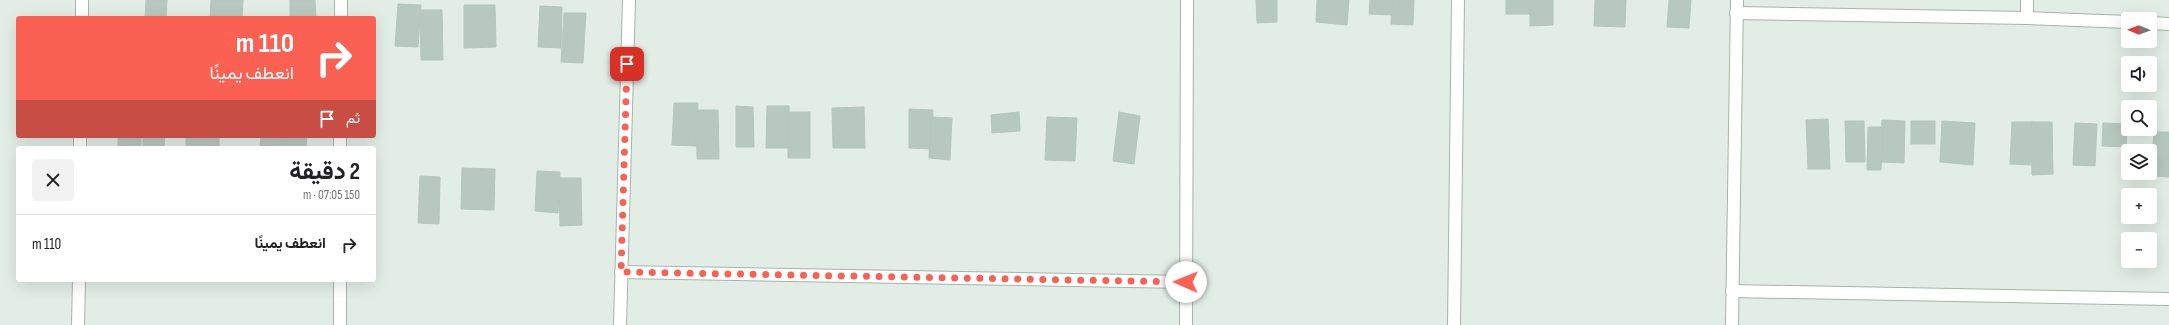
<!DOCTYPE html>
<html lang="ar">
<head>
<meta charset="utf-8">
<style>
	:root { --surface:#fff; --page:#f2f2f2; --text:#202124; --muted:#757577; --line:#e0e0e0 }
	body { margin:0; font-family:"Sofia Sans Condensed",Vazirmatn,sans-serif; background:var(--page); color:var(--text); direction:rtl; height:100vh; display:flex; flex-direction:column; font-size:15px; white-space:nowrap }
	* { box-sizing:border-box; margin:0 }
	p { font-size:13px; color:var(--muted) }
	.icon { flex:none; width:22px; height:22px; fill:none; stroke:currentColor; stroke-width:2; stroke-linecap:round; stroke-linejoin:round }
	.map { position:relative; flex:1; overflow:hidden; direction:ltr }
	.panel { position:absolute; left:16px; top:146px; width:360px; height:136px; display:flex; flex-direction:column; background:var(--surface); border-radius:4px; box-shadow:0 4px 16px #0002; direction:rtl }
	.panel>* { flex:none }
	.banner { position:absolute; left:16px; top:16px; width:360px; height:122px; border-radius:4px; box-shadow:0 4px 16px #0002; direction:rtl; background:#fa6153; color:#fff; overflow:hidden }
	.needle { width:26px; rotate:271deg }
	.fabs { position:absolute; left:2121px; top:12px; display:grid; gap:8px }
	.fabs a { display:grid; place-items:center; width:36px; height:36px; border-radius:4px; background:var(--surface); box-shadow:0 4px 16px #0002; font-size:20px }
	.pin { position:absolute; display:grid; place-items:center; width:34px; height:34px; color:#fff; margin:-17px; border-radius:8px; box-shadow:0 2px 6px #0006 }
	.me { position:absolute; width:44px; margin:-22px; rotate:271deg; stroke-linejoin:round; filter:drop-shadow(0 0 3px #0008) }
	.turn { display:flex; align-items:center; gap:14px; height:84px; padding:0 16px; font-size:18px }
	.turn .icon { width:52px; height:52px; stroke-width:2.5 }
	.turn b { display:block; font-size:28px; line-height:34px }
	.then { display:flex; align-items:center; height:38px; padding:0 16px; background:#0003; gap:8px; font-size:15px }
	.round { display:grid; place-items:center; flex:none; width:42px; height:42px; border-radius:4px; background:var(--page) }
	.overview { display:flex; align-items:center; justify-content:space-between; height:68px; padding:0 16px }
	h1 { font-size:24px; font-weight:700; line-height:30px }
	ul { padding:0; list-style:none }
	li { display:flex; align-items:center; gap:12px; height:60px; padding:0 16px; border-top:1px solid var(--line) }
	li div { flex:1 }
	li b { display:block; font-size:15px }
	li em { font-style:normal }
	.map>svg:first-child { display:block }
</style>
</head>
<body>
<div class="map">
<svg width="2169" height="325" viewBox="0 0 2169 325">
	<rect width="100%" height="100%" fill="#e2ede6"/>
	<g fill="#b7c8bf" stroke="#b4c7bc">
		<path d="M146,0H167L166,18H145Z"/>
		<path d="M211,0H243L242,18H210Z"/>
		<path d="M290,0H315L316,18H290Z"/>
		<path d="M1256,0H1277V22L1257,23Z"/>
		<path d="M1317,0H1349L1347,25L1316,22Z"/>
		<path d="M1370,0H1393V15L1369,14Z"/>
		<path d="M1392,0H1414L1413,25L1391,24Z"/>
		<rect x="1506" y="0" width="26" height="14"/>
		<path d="M1530,0H1553V25L1530,26Z"/>
		<path d="M1595,0H1626L1625,27L1594,26Z"/>
		<path d="M1669,0H1691L1689,28L1667,27Z"/>
		<path d="M398,4L421,5L418,47L395,46Z"/>
		<path d="M464,5H495L496,47L464,48Z"/>
		<path d="M540,6L562,7L561,48L538,47Z"/>
		<path d="M420,10H442L443,60H421Z"/>
		<path d="M564,13H586L583,63L561,62Z"/>
		<path d="M674,103H698L696,146L672,145Z"/>
		<path d="M736,106L753,107L754,147H736Z"/>
		<path d="M767,106H789V148H766Z"/>
		<path d="M864,107L865,148H833L832,108Z"/>
		<path d="M909,109L933,110L931,149L909,148Z"/>
		<path d="M696,110H718L719,159H697Z"/>
		<rect x="788" y="112" width="22" height="46"/>
		<path d="M1019,112L1020,131L992,133L991,115Z"/>
		<path d="M1119,112L1140,116L1134,164L1113,161Z"/>
		<path d="M931,117L952,118L950,160L929,158Z"/>
		<path d="M1047,117L1077,118L1075,161L1045,160Z"/>
		<path d="M1828,119L1830,169H1808L1806,120Z"/>
		<path d="M1882,120L1905,121L1904,163L1881,162Z"/>
		<path d="M1845,121H1864L1865,162H1846Z"/>
		<rect x="1911" y="121" width="24" height="23"/>
		<path d="M1942,121L1975,123L1973,165L1940,162Z"/>
		<path d="M2012,122H2034L2032,165L2010,164Z"/>
		<path d="M2031,122H2052L2053,174L2032,175Z"/>
		<path d="M2075,123L2097,124L2095,166L2073,165Z"/>
		<path d="M2103,123L2127,124L2126,147L2102,146Z"/>
		<path d="M1868,127H1883L1881,170H1867Z"/>
		<path d="M2154,132H2169V177L2151,176Z"/>
		<rect x="118" y="136" width="23" height="12"/>
		<path d="M143,136H165L164,148H143Z"/>
		<rect x="186" y="136" width="33" height="12"/>
		<path d="M261,136H285L284,148H260Z"/>
		<path d="M285,136H307L306,148H284Z"/>
		<path d="M462,168L495,169L494,210L461,209Z"/>
		<path d="M537,171L560,172L558,213L535,211Z"/>
		<path d="M420,176L440,177L439,224L418,223Z"/>
		<path d="M559,178H581L582,225L560,226Z"/>
	</g>
	<g fill="none" stroke-linecap="round" stroke-linejoin="round">
		<g stroke="#a4b5ac" stroke-width="14">
			<g id="minor">
				<path d="M2027,0V18"/>
				<path d="M1736,13L2027,18L2128,22"/>
				<path d="M82,18V0"/>
				<path d="M341,18V0"/>
				<path d="M2150,23L2169,24"/>
				<path d="M80,148V136"/>
				<path d="M340,148V136"/>
				<path d="M621,272L1186,282"/>
				<path d="M1732,291L2169,299"/>
				<path d="M78,325L79,280"/>
				<path d="M340,325V280"/>
				<path d="M620,325L629,0"/>
				<path d="M1186,325L1187,0"/>
				<path d="M1454,325L1458,0"/>
				<path d="M1732,325L1737,0"/>
			</g>
		</g>
		<use href="#minor" stroke="#fff" stroke-width="12"/>
	</g>
	<g fill="none" stroke-linecap="round" stroke-linejoin="round">
		<path stroke="#fa6153" stroke-width="7" stroke-dasharray="0 12.6" d="M627,64L621,272L1186,282"/>
	</g>
</svg>
<div class="fabs">
<a><svg class="needle" viewBox="-14 -14 28 28"><path d="M0-13l5 13h-10z" fill="#e53935"/><path d="M0 13l5-13h-10z" fill="#757577"/></svg></a>
<a><svg class="icon" aria-label="sound" viewBox="0 0 24 24"><path d="M4 9h4l5-4v14l-5-4H4zM17 9q2 3 0 6"/></svg></a>
<a><svg class="icon" aria-label="search" viewBox="0 0 24 24"><circle cx="10" cy="10" r="6"/><path d="M15 15l6 6"/></svg></a>
<a><svg class="icon" aria-label="layers" viewBox="0 0 24 24"><path d="M12 4l9 5-9 5-9-5zM3 14l9 5 9-5"/></svg></a>
<a>+</a>
<a>−</a>
</div>
<div class="pin" style="left:627px;top:64px;background:#d93025"><svg class="icon" aria-label="arrive" viewBox="0 0 24 24"><path d="M6 21V4h12l-3 4 3 4H6"/></svg></div>
<svg class="me" style="left:1186px;top:282px" viewBox="-20 -20 40 40"><circle r="19" fill="#fff"/><path d="M0-13L10 11 0 6-10 11z" fill="#fa6153"/></svg>
<div class="banner">
<div class="turn"><svg class="icon" aria-label="right" viewBox="0 0 24 24"><path d="M7 20v-9h11M14 6l5 5-5 5"/></svg><div><b>110 m</b>انعطف يمينًا</div></div>
<div class="then">ثم<svg class="icon" aria-label="arrive" viewBox="0 0 24 24"><path d="M6 21V4h12l-3 4 3 4H6"/></svg></div>
</div>
<section class="panel">
<div class="overview"><div><h1>2 دقيقة</h1><p>150 m · 07:05</p></div><a class="round"><svg class="icon" aria-label="close" viewBox="0 0 24 24"><path d="M6 6l12 12M18 6L6 18"/></svg></a></div>
<ul>
<li><svg class="icon" aria-label="right" viewBox="0 0 24 24"><path d="M7 20v-9h11M14 6l5 5-5 5"/></svg><div><b>انعطف يمينًا</b></div><em>110 m</em></li>
</ul>
</section>
</div>
</body>
</html>
